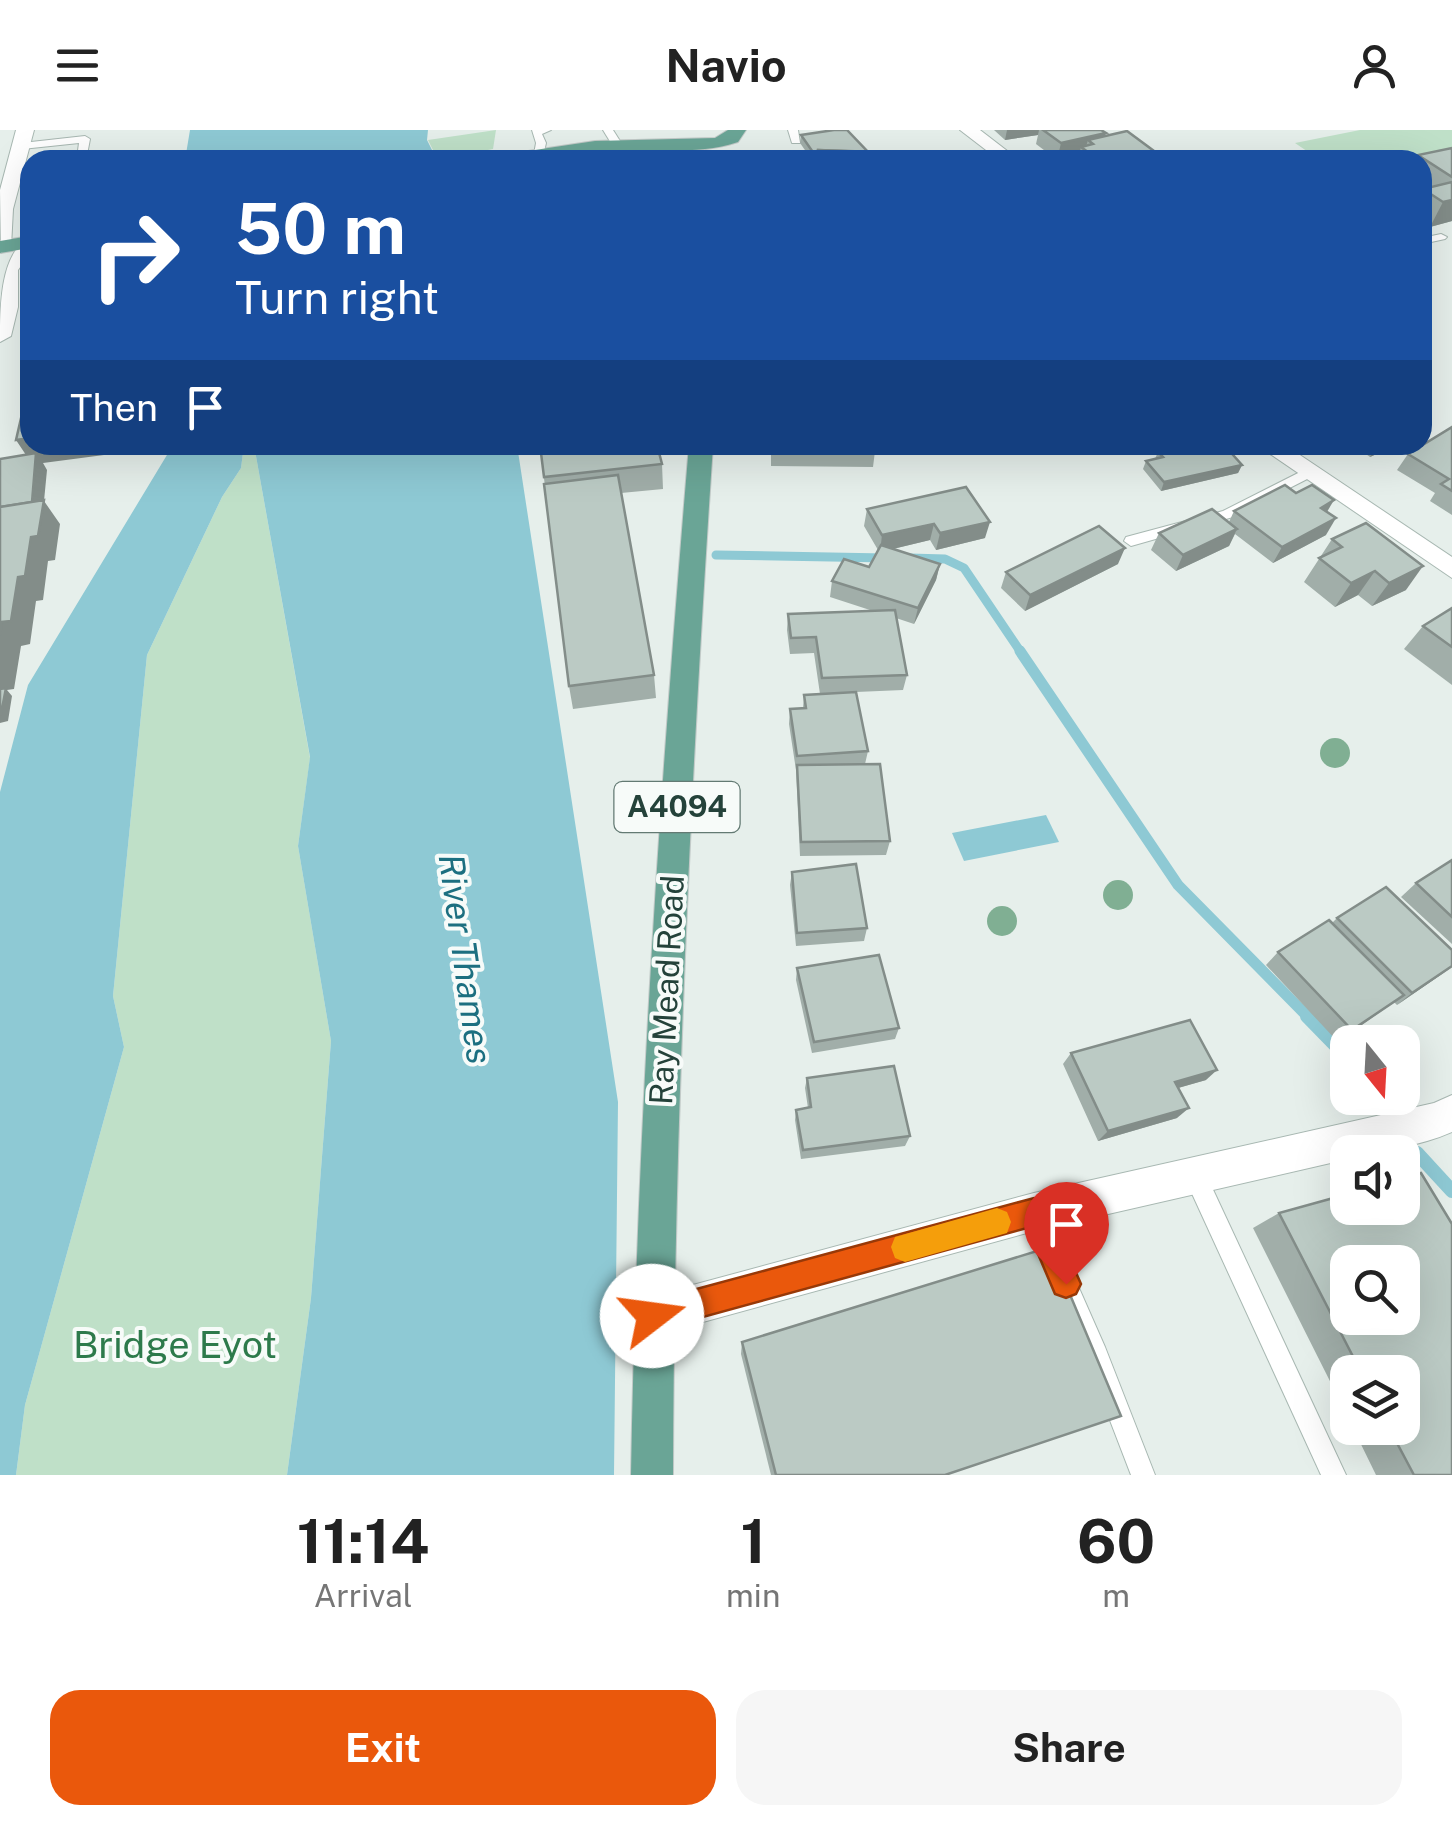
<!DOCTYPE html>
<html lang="en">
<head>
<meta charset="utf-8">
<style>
	:root { --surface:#fff; --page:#f6f6f6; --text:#222; --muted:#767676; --accent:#ea580c }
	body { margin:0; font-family:"Public Sans",sans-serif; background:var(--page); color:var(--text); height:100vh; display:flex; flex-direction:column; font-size:38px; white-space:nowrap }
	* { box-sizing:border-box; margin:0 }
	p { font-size:32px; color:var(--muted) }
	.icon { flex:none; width:55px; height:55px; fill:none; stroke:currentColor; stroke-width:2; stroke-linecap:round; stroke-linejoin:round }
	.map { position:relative; height:1345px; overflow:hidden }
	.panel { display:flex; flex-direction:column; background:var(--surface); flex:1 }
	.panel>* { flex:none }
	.top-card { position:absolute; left:20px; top:20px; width:1412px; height:305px; border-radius:30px; box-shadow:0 10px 40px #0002; background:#1a4fa0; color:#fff; overflow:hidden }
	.needle { width:65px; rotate:162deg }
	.buttons { position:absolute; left:1330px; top:895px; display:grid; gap:20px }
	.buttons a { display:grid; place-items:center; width:90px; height:90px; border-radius:20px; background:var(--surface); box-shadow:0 10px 40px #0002; font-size:50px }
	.pin { position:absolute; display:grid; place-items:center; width:85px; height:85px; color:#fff; margin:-102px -42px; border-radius:50% 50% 50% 0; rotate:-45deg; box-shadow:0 0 10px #0007 }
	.pin .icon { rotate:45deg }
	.me { position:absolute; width:110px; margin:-55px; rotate:75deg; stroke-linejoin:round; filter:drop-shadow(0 0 8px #0008) }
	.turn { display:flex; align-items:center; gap:35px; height:210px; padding:0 50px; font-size:45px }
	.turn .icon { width:130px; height:130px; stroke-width:2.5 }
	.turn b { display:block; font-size:70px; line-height:85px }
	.then { display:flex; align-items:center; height:95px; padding:0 50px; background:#0003; gap:20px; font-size:38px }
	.eta { display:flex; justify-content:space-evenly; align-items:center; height:170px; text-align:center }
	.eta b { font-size:60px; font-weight:700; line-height:70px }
	.button { display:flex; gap:20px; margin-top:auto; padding:20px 50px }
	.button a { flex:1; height:115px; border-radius:30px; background:var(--accent); color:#fff; font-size:40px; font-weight:700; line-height:115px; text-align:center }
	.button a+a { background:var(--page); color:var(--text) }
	header { display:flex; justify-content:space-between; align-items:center; height:130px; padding:0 50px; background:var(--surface); font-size:45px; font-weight:700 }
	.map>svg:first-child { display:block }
</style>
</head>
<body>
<header><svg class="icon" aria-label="menu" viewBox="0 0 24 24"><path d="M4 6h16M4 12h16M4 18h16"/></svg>Navio<svg class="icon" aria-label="person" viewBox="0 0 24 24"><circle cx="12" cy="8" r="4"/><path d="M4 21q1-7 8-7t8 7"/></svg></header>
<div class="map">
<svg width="1452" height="1345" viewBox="0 0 1452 1345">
	<rect width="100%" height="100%" fill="#e6efeb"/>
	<g fill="#bfe0c8">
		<path d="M496,0L493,19L438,30L428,10Z"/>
		<path d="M1360,0H1452V39L1422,30H1320L1295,13Z"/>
		<path d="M244,315H254L310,628L298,716L331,911L311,1168L287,1345H16L25,1275L124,917L113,866L147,525L222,367L241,338Z"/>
	</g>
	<g fill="#8ec9d4">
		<path d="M190,0H428L427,10L437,30H185Z"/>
		<path d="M173,315H244L241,338L222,367L147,525L113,866L124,917L25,1275L16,1345H0V662L28,555Z"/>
		<path d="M254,315H517L618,972L614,1345H287L311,1168L331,911L298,716L310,627Z"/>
		<path d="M1046,685L1059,712L964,731L952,703Z"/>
	</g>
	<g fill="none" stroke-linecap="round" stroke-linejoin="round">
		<g stroke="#8ec9d4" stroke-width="9">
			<path d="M716,425L886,428"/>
			<path d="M910,428L945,429L964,438L1022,524"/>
		</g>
		<path stroke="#8ec9d4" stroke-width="11" d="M1020,521L1178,755L1309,888"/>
		<g stroke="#8ec9d4" stroke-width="14">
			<path d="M1307,886L1348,928"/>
			<path d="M1417,1023L1452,1061"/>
		</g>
		<g stroke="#a8b8b2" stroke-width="2">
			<g id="lane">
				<path d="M532,0H551L542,4L546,13L543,26L534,24L536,13Z"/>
				<path d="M603,0H613L620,11L619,13H611Z"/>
				<path d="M788,0H798L800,13H792Z"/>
				<path d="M85,6L90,9L86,30L77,28L79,13L22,19L17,16L22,13Z"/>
				<path d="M1441,104L1447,107L1445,109L1422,114V108Z"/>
				<path d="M1310,337L1317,342L1315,345L1233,387L1131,416L1124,411L1126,407L1223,381Z"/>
				<path d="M1194,1033L1202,1036L1346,1345H1321L1183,1044L1186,1036Z"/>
				<path d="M1034,1071L1042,1074L1105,1217L1155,1345H1131L1086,1228L1023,1082L1026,1074Z"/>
			</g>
		</g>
		<g stroke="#a8b8b2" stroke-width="2">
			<g id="street">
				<path d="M16,0H34L13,79L11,117L1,123L0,60Z"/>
				<path d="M960,0H980L1019,30H999Z"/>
				<path d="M30,108V124L18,140V177L11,206L0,212C0,177 0,122 30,108Z"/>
				<path d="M1257,315H1285L1452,427V448Z"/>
				<path d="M1452,965V1002C1420,1016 1382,1022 1348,1022V1029L1034,1101L652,1206L638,1200L632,1186L638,1172L652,1166L1034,1063L1434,973Z"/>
			</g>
		</g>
		<g stroke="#c2cac8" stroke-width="2">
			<g id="primary">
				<path d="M728,0H746L738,12C693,27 643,17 596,21C561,24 528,30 493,30L502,25L595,11L715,8Z"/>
				<path d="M30,106V118L0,123V111Z"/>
				<path d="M689,315H713C690,658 674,1001 673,1345H631C637,1001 660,658 689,315Z"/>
			</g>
		</g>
		<use href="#lane" fill="#fff" fill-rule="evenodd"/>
		<use href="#street" fill="#fff" fill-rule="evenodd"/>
		<use href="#primary" fill="#6aa596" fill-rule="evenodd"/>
	</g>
	<g fill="#80af93">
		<circle cx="1335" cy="623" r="15"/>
		<circle cx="1118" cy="765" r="15"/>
		<circle cx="1002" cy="791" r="15"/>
	</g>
	<g fill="#a1aea9" fill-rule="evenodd">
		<path d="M994,0H1101L1105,6L1157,29L1175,30H1077L1079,25L1057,30L1036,14L1038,5L1005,10Z"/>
		<path d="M801,5L868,22L877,30H812L800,13Z"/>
		<path d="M1452,18V91L1430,97L1422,92V30H1416L1418,25Z"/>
		<path d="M1452,297V385L1430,371L1435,363L1397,340L1408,324Z"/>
		<path d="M540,315L662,334L663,359L621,363L654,545L656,568L573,579L569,556Z"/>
		<path d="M771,315L875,321L873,337L771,336Z"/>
		<path d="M1354,315H1396L1370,327Z"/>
		<path d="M1158,322L1242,335L1238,343L1161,361L1143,339L1146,331L1155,329Z"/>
		<path d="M966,357L985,408L936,420L930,410L893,419L940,434L936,450L914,494L896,488L907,545L903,560L856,562L868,621L865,634L890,711L886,725L800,726L796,640L789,594L790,579L803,578L804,565L820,564L814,523L790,524L787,500L788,484L873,481L830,467L832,451L869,437L878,420L864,396L867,379Z"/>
		<path d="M1296,363L1327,382L1326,405L1273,433L1235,404L1229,416L1176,441L1151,420L1159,403L1229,392L1234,381Z"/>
		<path d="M1332,409L1406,460L1372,476L1358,465L1335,477L1304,452Z"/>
		<path d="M1118,434L1025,481L1001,458L1006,442Z"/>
		<path d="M1452,478V555L1404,519L1423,496Z"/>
		<path d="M1452,730V814L1401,767L1416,753Z"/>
		<path d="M792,742L867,798L864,811L796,816L790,755Z"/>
		<path d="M1337,788L1452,837L1397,875L1394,872L1338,912L1266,835L1278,822L1332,793Z"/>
		<path d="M797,838L899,898L895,909L812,923L796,850Z"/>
		<path d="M1071,923L1206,950L1178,958L1177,988L1098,1011L1063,934Z"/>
		<path d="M807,948L910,1006L905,1016L801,1029L795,990L796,980L808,978L805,958Z"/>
		<path d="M1421,1043L1452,1094V1345H1376L1353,1298H1402V1242H1348V1287L1253,1098L1279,1083L1348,1064V1078H1402V1048ZM1348,1132H1402V1188H1348Z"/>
		<path d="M742,1212L945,1345H771L741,1224Z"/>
	</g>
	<g fill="#838d89">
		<path d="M1007,0H1039L1038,5L1005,10Z"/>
		<path d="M1106,3L1101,19L1088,10L1085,20L1081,17L1079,25L1057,30L1061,13Z"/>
		<path d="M1158,24L1156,30H1132Z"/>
		<path d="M1452,70V91L1430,97L1443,72Z"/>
		<path d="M30,308V315H105L104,325L43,333L47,340L44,371L60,394L55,430L48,431L43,470L36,471L30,514L21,516L14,559L7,560L12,566L8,591L0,593V505L2,492L31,407L0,402L32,334L16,310Z"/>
		<path d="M1377,315H1396L1370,327Z"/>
		<path d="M1242,335L1238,343L1161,361L1164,352Z"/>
		<path d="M1334,370L1324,387L1321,378Z"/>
		<path d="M1336,388L1326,405L1273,433L1282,417Z"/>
		<path d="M990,392L985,408L936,420L940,403Z"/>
		<path d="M934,394L930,410L880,422L882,405Z"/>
		<path d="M1237,399L1229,416L1176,441L1183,425Z"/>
		<path d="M1125,418L1118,434L1025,481L1030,465Z"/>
		<path d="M940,434L936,450L914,494L918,478Z"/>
		<path d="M1423,436L1406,460L1372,476L1389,453Z"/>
		<path d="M1375,441L1358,465L1335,477L1351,453Z"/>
		<path d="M1452,837L1397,875L1412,863Z"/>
		<path d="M1217,940L1206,950L1164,962L1175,952Z"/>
		<path d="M1189,978L1177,988L1098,1011L1108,1001Z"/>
	</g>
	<g fill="#bbcac4" stroke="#838d89" stroke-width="2.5" fill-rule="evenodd">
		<path d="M834,0H847L868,22L818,20L817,28L801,5Z"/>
		<path d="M1043,0H1101L1106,3L1061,13Z"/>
		<path d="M1127,1L1158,24L1132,30H1087L1096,28L1081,17L1093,14L1088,10Z"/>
		<path d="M1452,18V47L1418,25Z"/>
		<path d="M818,20L876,22L877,30H817Z"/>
		<path d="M1170,26L1175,30H1150Z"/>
		<path d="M1452,52V70L1443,72L1423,59Z"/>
		<path d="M30,249V308L16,310Z"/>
		<path d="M1452,297V361L1441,354L1449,349L1408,324Z"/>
		<path d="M540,315H657L662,334L544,347Z"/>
		<path d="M772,315H874L875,321L772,319Z"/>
		<path d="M1188,315H1224L1242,335L1164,352L1146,331L1163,327L1158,322Z"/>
		<path d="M36,323L32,372L0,377V329Z"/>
		<path d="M618,345L654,545L569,556L544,354Z"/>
		<path d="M1285,355L1296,363L1312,355L1334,370L1321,378L1336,388L1282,417L1234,381Z"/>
		<path d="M966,357L990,392L940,403L934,394L882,405L867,379Z"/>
		<path d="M44,370L38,406L31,407L25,446L18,447L11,491L2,492L0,505V377Z"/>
		<path d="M1212,379L1237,399L1183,425L1159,403Z"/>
		<path d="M1366,393L1423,436L1389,453L1375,441L1351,453L1319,428L1342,417L1332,409Z"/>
		<path d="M1099,396L1125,418L1030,465L1006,442Z"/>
		<path d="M881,415L940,434L918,478L832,451L844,429L869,437Z"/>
		<path d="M1452,478V517L1423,496Z"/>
		<path d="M895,480L907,545L822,548L816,507L791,508L788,484Z"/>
		<path d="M6,558L1,584H0V559Z"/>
		<path d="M856,562L868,621L797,626L790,579L806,578L804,565Z"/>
		<path d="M880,634L890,711L801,712L797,635Z"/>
		<path d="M1452,730V787L1416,753Z"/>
		<path d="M856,734L867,798L797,803L792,742Z"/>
		<path d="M1386,757L1452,820V836L1412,863L1337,788Z"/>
		<path d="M1329,790L1404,865L1352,900L1278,822Z"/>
		<path d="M879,825L899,898L814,912L797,838Z"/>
		<path d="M1190,890L1217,940L1175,952L1189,978L1108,1001L1071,923Z"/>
		<path d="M894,936L910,1006L803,1020L796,980L811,977L807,948Z"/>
		<path d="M1421,1043L1452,1094V1345H1414L1389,1298H1402V1242H1361L1279,1083L1348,1064V1078H1402V1048ZM1348,1132H1402V1188H1348Z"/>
		<path d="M1050,1117L1121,1286L945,1345H776L742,1212Z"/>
	</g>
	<path fill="#ea580c" stroke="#983908" stroke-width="2.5" d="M1034,1068L1045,1072L1081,1154L1076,1164L1066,1168L1055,1164L1027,1098L652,1201L642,1197L637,1186L642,1176L652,1171Z"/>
	<path fill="#f59e0b" d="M997,1078L1007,1082L1011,1092L1007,1103L905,1132L895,1128L891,1117L895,1107Z"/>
	<g text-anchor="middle" stroke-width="8" stroke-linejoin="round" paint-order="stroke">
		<rect fill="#f7fbf9" stroke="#637a73" stroke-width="2.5" x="614.5" y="652" width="125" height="50" rx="8"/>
		<g font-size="30" font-weight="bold" fill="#24423a">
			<text x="677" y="687">A4094</text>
		</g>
		<g font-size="32" fill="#24423a" stroke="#f7fbf9">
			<text transform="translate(667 860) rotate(-87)" y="11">Ray Mead Road</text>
		</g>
		<g font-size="35" font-style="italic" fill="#1c6f80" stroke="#f7fbf9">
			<text transform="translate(465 829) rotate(82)" y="12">River Thames</text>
		</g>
		<g font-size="38" fill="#2d7a4b" stroke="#f7fbf9">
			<text x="175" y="1228">Bridge Eyot</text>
		</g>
	</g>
</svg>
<div class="buttons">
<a><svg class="needle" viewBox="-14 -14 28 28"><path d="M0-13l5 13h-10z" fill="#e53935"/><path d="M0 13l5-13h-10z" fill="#767676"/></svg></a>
<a><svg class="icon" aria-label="sound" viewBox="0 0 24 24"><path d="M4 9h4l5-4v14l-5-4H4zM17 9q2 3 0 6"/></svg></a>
<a><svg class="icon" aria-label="search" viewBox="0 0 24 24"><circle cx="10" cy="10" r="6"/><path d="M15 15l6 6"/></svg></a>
<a><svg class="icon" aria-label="layers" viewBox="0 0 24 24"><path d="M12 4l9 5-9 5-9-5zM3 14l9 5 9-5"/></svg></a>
</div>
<div class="pin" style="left:1066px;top:1154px;background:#d93025"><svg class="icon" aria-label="arrive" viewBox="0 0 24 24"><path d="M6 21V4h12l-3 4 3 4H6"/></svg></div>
<svg class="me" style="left:652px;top:1186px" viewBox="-20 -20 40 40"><circle r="19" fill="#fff"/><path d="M0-13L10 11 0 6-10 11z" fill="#ea580c"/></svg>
<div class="top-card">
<div class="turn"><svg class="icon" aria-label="right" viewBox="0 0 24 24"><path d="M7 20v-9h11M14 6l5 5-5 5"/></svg><div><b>50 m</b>Turn right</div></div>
<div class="then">Then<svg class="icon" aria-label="arrive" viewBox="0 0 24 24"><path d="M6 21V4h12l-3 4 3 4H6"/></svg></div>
</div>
</div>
<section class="panel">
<div class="eta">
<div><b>11:14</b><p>Arrival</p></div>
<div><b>1</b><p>min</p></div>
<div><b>60</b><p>m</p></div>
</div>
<div class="button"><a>Exit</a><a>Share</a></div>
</section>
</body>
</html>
